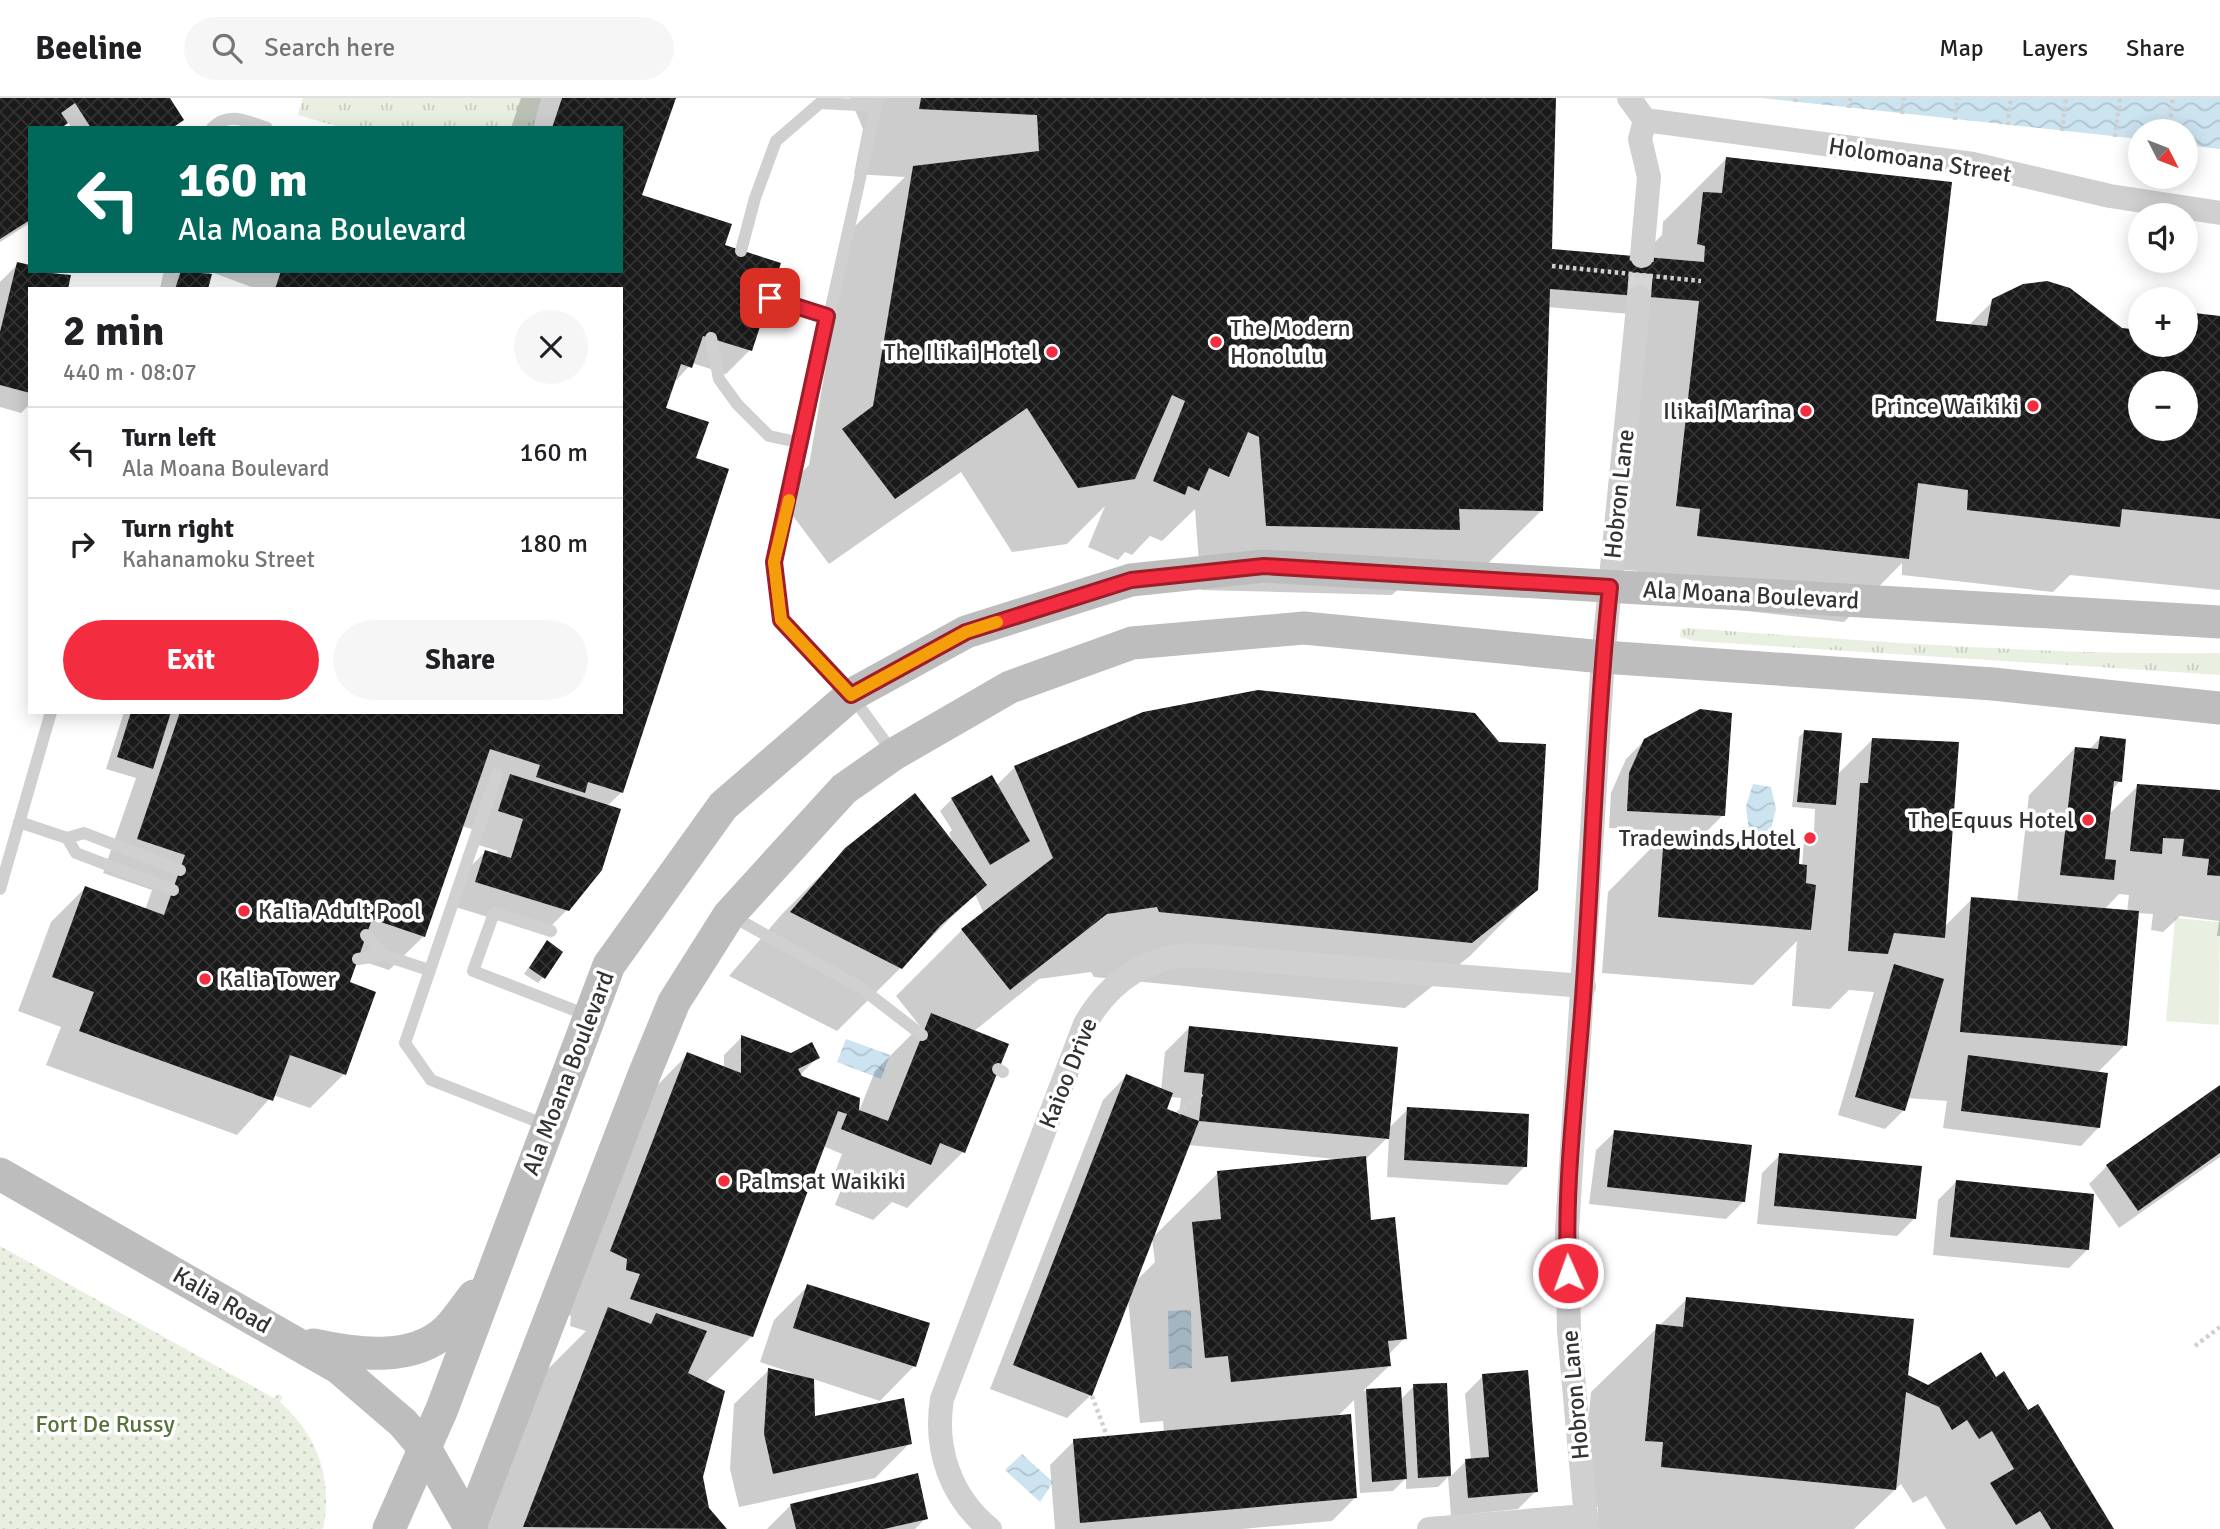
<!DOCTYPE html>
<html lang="en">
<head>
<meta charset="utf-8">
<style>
	:root { --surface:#fff; --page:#f6f6f6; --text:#202124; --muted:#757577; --line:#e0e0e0; --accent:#f32c3f }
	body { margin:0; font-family:Signika,sans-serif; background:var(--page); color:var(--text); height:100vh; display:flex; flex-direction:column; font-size:26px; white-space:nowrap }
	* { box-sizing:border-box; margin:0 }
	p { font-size:23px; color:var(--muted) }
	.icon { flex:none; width:38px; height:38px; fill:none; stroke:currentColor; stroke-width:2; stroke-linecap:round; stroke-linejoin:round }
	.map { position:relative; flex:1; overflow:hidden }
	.details { position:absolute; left:28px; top:189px; width:595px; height:427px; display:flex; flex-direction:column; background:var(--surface); border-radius:0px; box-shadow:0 4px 18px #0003 }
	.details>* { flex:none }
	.hud { position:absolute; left:28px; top:28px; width:595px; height:147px; border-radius:0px; box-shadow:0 4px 18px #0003; background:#00695c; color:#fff; overflow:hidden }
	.needle { width:46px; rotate:132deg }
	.fabs { position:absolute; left:2128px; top:21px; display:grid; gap:14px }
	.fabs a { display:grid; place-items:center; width:70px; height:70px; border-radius:50%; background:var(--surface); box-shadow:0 4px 18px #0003; font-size:35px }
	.pin { position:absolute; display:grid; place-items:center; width:60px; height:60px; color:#fff; margin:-30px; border-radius:14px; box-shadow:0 4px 10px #0006 }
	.me { position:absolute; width:77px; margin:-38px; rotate:358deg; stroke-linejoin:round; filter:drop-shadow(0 0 5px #0008) }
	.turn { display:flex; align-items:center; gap:24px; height:147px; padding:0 35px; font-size:32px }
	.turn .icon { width:91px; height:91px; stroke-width:2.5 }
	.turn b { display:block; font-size:49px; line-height:60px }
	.round { display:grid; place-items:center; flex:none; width:74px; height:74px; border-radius:37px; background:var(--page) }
	.head { display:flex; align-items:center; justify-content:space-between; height:119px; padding:0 35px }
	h1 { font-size:42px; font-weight:700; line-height:52px }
	.action { display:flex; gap:14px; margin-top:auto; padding:14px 35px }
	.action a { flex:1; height:80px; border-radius:42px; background:var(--accent); color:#fff; font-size:28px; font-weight:700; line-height:80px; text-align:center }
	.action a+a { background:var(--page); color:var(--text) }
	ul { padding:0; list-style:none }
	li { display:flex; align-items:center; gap:21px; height:91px; padding:0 35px; border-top:2px solid var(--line) }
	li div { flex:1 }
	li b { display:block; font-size:26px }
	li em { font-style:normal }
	header { display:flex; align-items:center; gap:42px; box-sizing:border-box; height:98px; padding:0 35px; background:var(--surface); border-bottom:2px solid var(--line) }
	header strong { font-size:33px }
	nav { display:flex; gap:38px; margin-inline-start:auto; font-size:24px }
	.search { width:490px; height:63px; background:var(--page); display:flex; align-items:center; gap:18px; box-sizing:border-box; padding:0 24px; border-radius:38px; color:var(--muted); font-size:26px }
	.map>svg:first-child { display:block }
</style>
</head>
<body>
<header>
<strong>Beeline</strong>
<div class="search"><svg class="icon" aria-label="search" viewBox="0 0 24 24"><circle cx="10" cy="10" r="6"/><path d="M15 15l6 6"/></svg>Search here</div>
<nav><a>Map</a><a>Layers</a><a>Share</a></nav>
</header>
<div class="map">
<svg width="2220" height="1431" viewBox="0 0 2220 1431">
	<defs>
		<pattern id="grass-tufts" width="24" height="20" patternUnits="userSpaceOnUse" patternTransform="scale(1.75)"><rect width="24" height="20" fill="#e9f0e1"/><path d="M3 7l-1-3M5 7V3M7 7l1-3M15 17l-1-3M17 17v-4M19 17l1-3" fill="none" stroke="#c8cec2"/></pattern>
		<pattern id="park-dots" width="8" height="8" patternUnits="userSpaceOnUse" patternTransform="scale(1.75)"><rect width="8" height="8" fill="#e9f0e1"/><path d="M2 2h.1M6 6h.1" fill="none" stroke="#c8cec2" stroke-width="1.8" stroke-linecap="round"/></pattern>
		<pattern id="water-waves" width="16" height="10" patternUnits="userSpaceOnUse" patternTransform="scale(1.75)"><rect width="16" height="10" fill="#cce3f0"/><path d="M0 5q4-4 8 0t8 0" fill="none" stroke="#b0c3ce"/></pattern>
		<pattern id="building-cross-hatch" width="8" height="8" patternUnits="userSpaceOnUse" patternTransform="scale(1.75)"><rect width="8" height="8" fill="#1a1a1a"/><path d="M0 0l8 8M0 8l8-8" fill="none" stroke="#333"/></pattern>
	</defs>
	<rect width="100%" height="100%" fill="#fff"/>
	<g fill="url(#grass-tufts)">
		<path d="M303,0H541L533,30H343L298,17Z"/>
		<path d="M1688,530C1866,543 2042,557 2220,555V577L1694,543L1680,539L1681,531Z"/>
	</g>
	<path fill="url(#park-dots)" d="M0,1148L274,1300L278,1296L283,1299L280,1304C318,1338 333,1381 323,1431H0Z"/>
	<path fill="#e9f0e1" d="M2175,820L2220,824L2219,927L2166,923Z"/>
	<g fill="url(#water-waves)">
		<path d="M1762,0H2220V51L2186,47V33H2140V41Z"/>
		<path d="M1753,686L1771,689L1776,711L1770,735L1749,734L1746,708Z"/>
		<path d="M846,941L890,957L881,981L837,964Z"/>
		<path d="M1191,1212L1192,1270L1169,1271L1168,1213Z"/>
		<path d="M1022,1356L1053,1384L1040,1404L1005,1372Z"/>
	</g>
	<g fill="#0003" fill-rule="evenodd">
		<path d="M0,0H168L182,22L173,30H72L67,23L61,30H30V125L0,144Z"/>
		<path d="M521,0H674L640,98L723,148L750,252L726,276L692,265L672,287L664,311L694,361L622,694L607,708L567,812L543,836L452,808L461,778L485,754L496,757L498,753L472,745L475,732L462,728L424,838L389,872L356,861L348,885L344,976L310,1010L273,997L237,1037L46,967L61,929L18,913L51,824L85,790L145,812L152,792L103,775L136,680L106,671L124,614H621V191H257L211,174L206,191H168L171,181L179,173L208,177V173H621V30H511Z"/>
		<path d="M850,0H1554L1549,156L1640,159L1662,137L1663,124L1726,61L1934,228H1968L1993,203L2059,187L2081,198L2121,232L2140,234V247H2186V216L2220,219V492L2070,477L2053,494L1902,477V465L1844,524L1634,500L1638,473L1613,471L1642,217L1547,209L1541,413L1475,478L1413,477L1392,497L1201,492L1195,411L1162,443L1150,438L1132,457L1125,454L1118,462L1088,449L1105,408L1067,446L1012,454L961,374L829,466L778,398L809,367L848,135L905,79L854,76L863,31ZM2140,285H2186V331H2140Z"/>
		<path d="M18,166L30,173L69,178L30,191V306L21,315L0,309V184Z"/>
		<path d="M1144,616L1536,791L1470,858L1405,910L1094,879L1091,874L1039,881L973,934L963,1054L907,1110L892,1104L873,1122L835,1107L844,1084L833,1080L842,1056L823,1048L752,1238L705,1285L701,1379L707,1410L724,1431H485L545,1274L586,1233L570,1228L571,1218L555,1210L632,1013L688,956L724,970V957L742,939L791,957L818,959L799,978L858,1016L875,973L920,928L896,898L962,832L984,816L975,796L837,933L729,878L782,816L846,752L953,744L949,735L952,732L940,713L952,701L996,688L1015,669Z"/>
		<path d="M1804,634L1836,678L1872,642L1944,829L1972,801L2017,805L2029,697L2075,650L2089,652L2100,640L2120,683L2111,693L2108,717L2138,688L2220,694V838H2217L2219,823L2180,818L2163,834L2151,832L2153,816L2137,815L2125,947L2097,975L2099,1029L2081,1048L1943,1030L1947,1003L1907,1000L1903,1013L1885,1031L1838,1017L1874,894L1849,892L1830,911L1792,908L1797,843L1753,887L1602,875L1608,794L1664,737L1802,768L1804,743L1814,733L1815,711L1792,709L1799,639ZM2119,796L2129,797L2127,814L2104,812Z"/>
		<path d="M1645,642L1723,717L1705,735L1609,730L1611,695L1626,661Z"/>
		<path d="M542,850L543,879L538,885L524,876Z"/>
		<path d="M1189,930L1388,1031L1408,1011L1525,1068L1507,1087L1387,1079L1389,1038L1364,1063L1370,1124L1405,1240L1388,1257L1389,1268L1363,1293L1400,1291V1302L1414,1288L1446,1287L1450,1379L1466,1363L1471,1362L1465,1296L1483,1278L1536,1393L1518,1411L1451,1418L1448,1379L1438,1389L1406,1391V1380L1393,1393L1360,1395L1354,1302L1337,1319L1356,1399L1332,1423L1242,1431H1055L1050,1367L1074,1343L1164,1335L1163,1323L1140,1325L1128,1201L1091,1297L1067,1320L990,1291L1103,1002L1126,978L1161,992L1165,954ZM1170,999L1181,1000L1179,1017L1165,1012ZM1188,1047L1335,1061L1218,1075L1152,1140L1155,1164L1135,1184Z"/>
		<path d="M2220,989V1059L2119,1130L2089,1086L2107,1068Z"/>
		<path d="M1615,1034L1744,1103L1726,1121L1589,1106L1596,1052Z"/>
		<path d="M1780,1057L1915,1120L1897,1138L1757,1126L1762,1075Z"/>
		<path d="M1956,1084L2087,1152L2069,1170L1933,1157L1938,1102Z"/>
		<path d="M808,1188L914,1268L880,1303L813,1281L814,1320L910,1345L875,1380L739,1409L730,1371L734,1306L769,1272L792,1278L793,1275L760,1264L774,1222Z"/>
		<path d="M1687,1201L1906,1278L1928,1289L1996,1281L2027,1314L2113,1431H1946L1926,1398L1913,1405L1901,1386L1854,1431H1596L1598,1409L1580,1408L1591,1294Z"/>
		<path d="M791,1407L926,1420L915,1431H767Z"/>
	</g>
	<g fill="url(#building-cross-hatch)" fill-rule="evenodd">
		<path d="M0,0H170L184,22L172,30H91L75,5L61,15L68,25L61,30H30V122L0,141Z"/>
		<path d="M562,0H676L642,97L732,126L725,147L781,165L752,253L703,238L692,270L681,266L666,310L709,324L696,360L729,371L623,695L588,684L585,695L536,679L540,667L490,651L425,839L372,821L350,884L376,894L346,977L290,957L273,1003L79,933L94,894L52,879L85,788L164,817L185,757L137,741L180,614H621V191H275L281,173H621V30H552Z"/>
		<path d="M921,0H1556L1552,151L1704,164L1705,148L1697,146L1703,94L1722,95L1726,59L1952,84L1936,223L1987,228L1992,201L2023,186L2047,183L2070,190L2122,230L2140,232V247H2186V214L2220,218V421L2122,411L2120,429L1967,412L1968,392L1918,385L1909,461L1697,438L1700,411L1676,408L1699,203L1550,191L1543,413L1459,411L1460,432L1266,428L1259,339L1248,334L1229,379L1209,370L1199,393L1188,388L1185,397L1153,383L1185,303L1172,297L1135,381L1078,390L1027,310L895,401L842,331L873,308L913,68L1039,53L1037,17L919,11ZM2140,285H2186V331H2140Z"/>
		<path d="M17,164L30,167V173L71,177L68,191H30V295L0,287V234Z"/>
		<path d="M181,173L212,176L208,191H175Z"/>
		<path d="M1258,592L1475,615L1499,644L1546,646L1538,792L1472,845L1159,814L1157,809L1107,816L1010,892L961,831L1053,760L1014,668L1143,614Z"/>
		<path d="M1700,611L1732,615L1725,718L1627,713L1629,675L1644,641Z"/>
		<path d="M131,614H171L153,671L117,659Z"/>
		<path d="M1804,632L1842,635L1836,707L1797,704Z"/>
		<path d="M2100,638L2126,641L2122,684L2114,683L2105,761L2116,762L2114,782L2060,777L2075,649L2098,651Z"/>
		<path d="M1872,640L1959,644L1945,840L1894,835L1888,856L1848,853L1860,685H1868Z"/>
		<path d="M510,676L621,711L602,772L569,813L475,784L485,752L511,760L523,721L498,713Z"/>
		<path d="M992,677L1030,743L990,767L951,700Z"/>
		<path d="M2137,686L2220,692V778L2207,777L2209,761L2182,758L2184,741L2163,740L2162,756L2130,753Z"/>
		<path d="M915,695L987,787L941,827L902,871L790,814L845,750Z"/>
		<path d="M1664,736L1800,750L1799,766L1807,767L1806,785L1816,787L1811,832L1658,819Z"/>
		<path d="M1971,799L2139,813L2127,948L1960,934Z"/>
		<path d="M547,842L563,854L545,881L529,870Z"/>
		<path d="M1894,866L1944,881L1905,1013L1855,999Z"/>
		<path d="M931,915L1009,946L965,1055L940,1045L931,1067L841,1031L847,1016L838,1013L753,1239L630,1201L640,1176L626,1172L627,1161L610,1153L687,954L741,975V937L791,955L812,944L820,960L798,971L802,978L860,1000L859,1012L888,1023Z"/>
		<path d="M1189,928L1398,949L1389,1041L1199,1023L1204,976L1184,974Z"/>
		<path d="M1968,957L2108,975L2100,1030L1961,1013Z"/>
		<path d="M1126,976L1173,995L1167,1011L1199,1023L1092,1298L1013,1267Z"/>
		<path d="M2220,987V1055L2138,1113L2106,1067Z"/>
		<path d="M1407,1009L1529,1016L1527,1069L1404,1062Z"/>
		<path d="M1614,1032L1752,1047L1745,1104L1607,1089Z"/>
		<path d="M1779,1055L1922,1068L1916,1121L1774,1108Z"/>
		<path d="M1366,1058L1371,1122L1395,1119L1407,1241L1388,1243L1391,1268L1231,1284L1228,1258L1205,1260L1192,1124L1221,1121L1217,1073Z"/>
		<path d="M1956,1082L2094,1096L2089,1152L1950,1139Z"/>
		<path d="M807,1186L930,1225L916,1269L793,1230Z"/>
		<path d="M1686,1199L1914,1221L1908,1277L1928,1287L1981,1254L1996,1279L2004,1273L2028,1312L2038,1306L2114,1431H2051L2040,1413L2016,1427L1990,1385L2014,1371L1992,1333L1979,1341L1967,1322L1952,1332L1939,1309L1906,1294L1896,1392L1661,1369L1663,1344L1645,1343L1656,1226L1683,1229Z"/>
		<path d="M608,1209L651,1226L656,1215L707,1233L688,1275L725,1293L703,1379L709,1410L727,1431L523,1429Z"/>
		<path d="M768,1270L814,1281L815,1318L904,1300L912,1346L773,1376L764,1336Z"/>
		<path d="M1528,1272L1538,1394L1468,1400L1465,1361L1489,1359L1482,1276Z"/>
		<path d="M1447,1285L1451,1378L1418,1380L1413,1286Z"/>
		<path d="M1401,1289L1407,1381L1372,1384L1366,1291Z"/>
		<path d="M1351,1316L1357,1400L1080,1425L1073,1341Z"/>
		<path d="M918,1375L928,1421L884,1431H796L790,1406Z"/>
	</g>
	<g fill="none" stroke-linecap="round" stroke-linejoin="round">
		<path stroke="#d6d6d6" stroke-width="24" stroke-dasharray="24 12" stroke-linecap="butt" d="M1639,199L1642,158"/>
		<g stroke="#d0d0d0" stroke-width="4.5" stroke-dasharray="3.5 3.5" stroke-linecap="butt">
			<path d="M1795,4L1796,0"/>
			<path d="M1849,10L1850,0"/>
			<path d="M1902,16L1904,0"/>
			<path d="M1955,22L1957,0"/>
			<path d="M2008,27L2011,0"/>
			<path d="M2062,33L2066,0"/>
			<path d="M2169,33L2173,0"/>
			<path d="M2115,39L2120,0"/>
			<path d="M1178,1015L1202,996"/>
			<path d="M2195,1248L2220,1229"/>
			<path d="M1092,1298L1107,1338"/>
		</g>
		<g stroke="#d0d0d0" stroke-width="12">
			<path d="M878,0L774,464L781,522L851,597L894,656"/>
			<path d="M212,30C229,13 247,23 267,30"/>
			<path d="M741,153L755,100L776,43L820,5L876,8"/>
			<path d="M166,191L170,173"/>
			<path d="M770,200L827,218"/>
			<path d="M711,240L719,281L737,306L769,338L802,345"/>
			<path d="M497,676L405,945L431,982L546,1027"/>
			<path d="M19,724L67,740L84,735L180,772"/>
			<path d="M67,740L76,755L173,792"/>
			<path d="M0,791L51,614"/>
			<path d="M730,817L861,890L922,937"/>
			<path d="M551,833L494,815L473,873L587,917"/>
			<path d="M366,837L383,857L429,872"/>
			<path d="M358,861L383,857"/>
			<path d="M998,971L1003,974"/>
		</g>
		<g stroke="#d0d0d0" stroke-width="24">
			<path d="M1629,0L1645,22L1973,66L2110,98L2220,115"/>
			<path d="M1642,158L1649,79L1640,41L1645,22"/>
			<path d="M990,1431C950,1399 934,1350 942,1301L1085,926C1109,884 1143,860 1191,857L1584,888"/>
			<path d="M1429,1431L1585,1418"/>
			<path d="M1587,1431L1569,1233L1567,1132L1603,559L1639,199"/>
		</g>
		<g stroke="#bdbdbd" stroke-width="33">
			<path d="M0,1076L339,1270L403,1325L426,1352L471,1431"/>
			<path d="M313,1247C355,1256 412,1265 447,1232C457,1222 465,1209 474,1198"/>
			<path d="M389,1431L442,1311L609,867L723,708L851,597L966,534L1131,482L1264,468L2220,524"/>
			<path d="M469,1431L644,977L674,904L729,817L844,691L894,656L1010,589L1132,545L1304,530L1603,559L1993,586L2220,610"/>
		</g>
		<path stroke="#d0d0d0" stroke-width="4.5" stroke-dasharray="3.5 3.5" stroke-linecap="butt" d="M1552,168L1701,183"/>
	</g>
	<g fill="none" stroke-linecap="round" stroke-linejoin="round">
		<g stroke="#9e1d29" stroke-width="18">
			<path id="route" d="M770,200L827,218L774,464L781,522L851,597L966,534L1131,482L1264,468L1610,489C1596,621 1593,753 1584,885C1578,982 1564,1078 1568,1175"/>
		</g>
		<use href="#route" stroke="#f32c3f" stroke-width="12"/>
		<path stroke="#f59e0b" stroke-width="12" d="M789,402L774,464L781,522L851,597L966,534L997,524"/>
	</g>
	<g fill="#f32c3f" stroke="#fff" stroke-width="2.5">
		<circle cx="1216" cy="244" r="7"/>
		<circle cx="1052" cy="254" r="7"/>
		<circle cx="2033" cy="308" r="7"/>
		<circle cx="1806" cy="313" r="7"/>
		<circle cx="2088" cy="722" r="7"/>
		<circle cx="1810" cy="740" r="7"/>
		<circle cx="244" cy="813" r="7"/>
		<circle cx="205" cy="881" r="7"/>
		<circle cx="724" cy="1083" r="7"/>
	</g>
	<g text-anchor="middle" stroke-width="7" stroke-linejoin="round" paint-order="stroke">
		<g font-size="24" fill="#333" stroke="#fff">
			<text transform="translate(1920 62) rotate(9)" y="8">Holomoana Street</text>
			<text transform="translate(1619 396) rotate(-84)" y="8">Hobron Lane</text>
			<text transform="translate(1751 497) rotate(3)" y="8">Ala Moana Boulevard</text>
			<text transform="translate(568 975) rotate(-69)" y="8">Ala Moana Boulevard</text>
			<text transform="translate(1068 975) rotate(-68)" y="8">Kaioo Drive</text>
			<text transform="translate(222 1202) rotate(30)" y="8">Kalia Road</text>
			<text transform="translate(1575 1297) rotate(-95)" y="8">Hobron Lane</text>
		</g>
		<g font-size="24" fill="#333" stroke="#fff" text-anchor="end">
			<text x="1230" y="238" text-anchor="start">The Modern<tspan x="1230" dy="28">Honolulu</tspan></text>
			<text x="1038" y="262">The Ilikai Hotel</text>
			<text x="2019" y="316">Prince Waikiki</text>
			<text x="1792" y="321">Ilikai Marina</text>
			<text x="2074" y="730">The Equus Hotel</text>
			<text x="1796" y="748">Tradewinds Hotel</text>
			<text x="258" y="821" text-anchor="start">Kalia Adult Pool</text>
			<text x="219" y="889" text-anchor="start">Kalia Tower</text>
			<text x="738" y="1091" text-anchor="start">Palms at Waikiki</text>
		</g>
		<g font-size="24" fill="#57733b" stroke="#fff">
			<text x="105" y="1334">Fort De Russy</text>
		</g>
	</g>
</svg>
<div class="fabs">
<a><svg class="needle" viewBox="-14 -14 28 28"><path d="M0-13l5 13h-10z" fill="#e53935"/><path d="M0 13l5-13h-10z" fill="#757577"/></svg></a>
<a><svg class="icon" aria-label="sound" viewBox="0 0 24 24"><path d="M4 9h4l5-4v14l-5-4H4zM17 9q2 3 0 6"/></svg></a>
<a>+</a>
<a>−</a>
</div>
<div class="pin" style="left:770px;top:200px;background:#d93025"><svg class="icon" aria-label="arrive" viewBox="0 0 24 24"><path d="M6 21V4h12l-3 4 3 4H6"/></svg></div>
<svg class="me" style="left:1568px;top:1175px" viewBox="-20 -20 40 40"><circle r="17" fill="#f32c3f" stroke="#fff" stroke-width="3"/><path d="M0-11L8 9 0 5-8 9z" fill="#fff"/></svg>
<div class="hud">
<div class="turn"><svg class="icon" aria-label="left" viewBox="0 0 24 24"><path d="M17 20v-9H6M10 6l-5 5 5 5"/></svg><div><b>160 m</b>Ala Moana Boulevard</div></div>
</div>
<section class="details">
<div class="head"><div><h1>2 min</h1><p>440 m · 08:07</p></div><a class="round"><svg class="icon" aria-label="close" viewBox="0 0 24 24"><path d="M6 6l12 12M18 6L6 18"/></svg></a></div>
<ul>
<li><svg class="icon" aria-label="left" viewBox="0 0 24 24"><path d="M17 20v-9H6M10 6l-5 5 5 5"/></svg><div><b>Turn left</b><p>Ala Moana Boulevard</p></div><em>160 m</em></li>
<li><svg class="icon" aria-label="right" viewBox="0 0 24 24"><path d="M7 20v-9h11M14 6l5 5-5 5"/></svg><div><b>Turn right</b><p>Kahanamoku Street</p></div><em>180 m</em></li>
</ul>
<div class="action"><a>Exit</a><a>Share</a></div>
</section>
</div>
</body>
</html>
